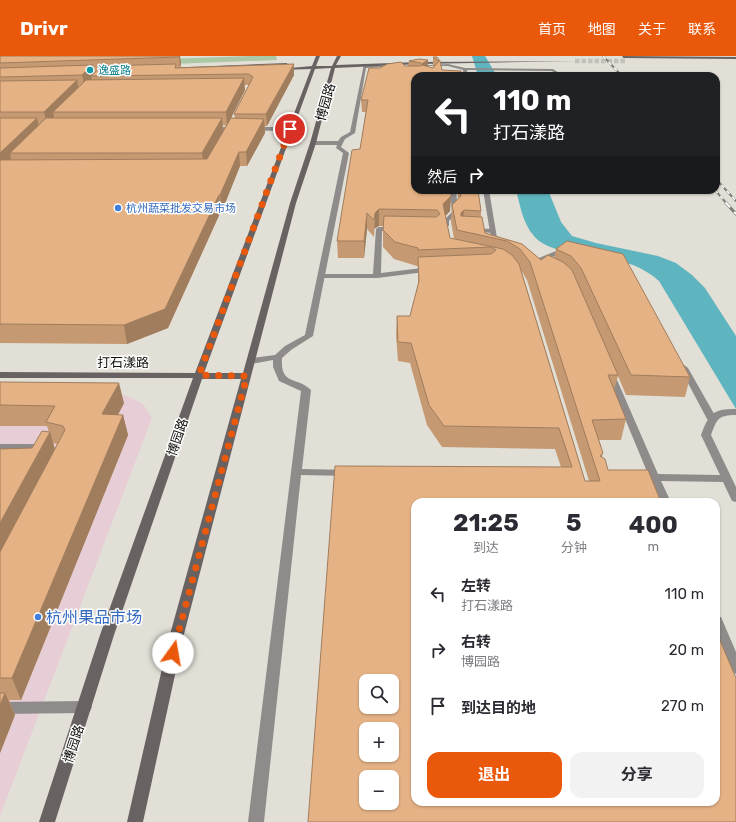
<!DOCTYPE html>
<html lang="zh">
<head>
<meta charset="utf-8">
<style>
	:root { --surface:#fff; --page:#f2f2f3; --text:#2b2b33; --muted:#7c7c81; --accent:#ea580c }
	body { margin:0; font-family:Rubik,"Noto Sans SC",sans-serif; background:var(--page); color:var(--text); height:100vh; display:flex; flex-direction:column; font-size:15px; white-space:nowrap }
	* { box-sizing:border-box; margin:0 }
	p { font-size:13px; color:var(--muted) }
	.icon { flex:none; width:22px; height:22px; fill:none; stroke:currentColor; stroke-width:2; stroke-linecap:round; stroke-linejoin:round }
	.map { position:relative; flex:1; overflow:hidden }
	.details { position:absolute; left:411px; top:442px; width:309px; height:308px; display:flex; flex-direction:column; background:var(--surface); border-radius:12px; box-shadow:0 1px 3px #0004 }
	.details>* { flex:none }
	.hud { position:absolute; left:411px; top:16px; width:309px; height:122px; border-radius:12px; box-shadow:0 1px 3px #0004; background:#202124; color:#fff; overflow:hidden }
	.controls { position:absolute; left:359px; top:618px; display:grid; gap:8px }
	.controls a { display:grid; place-items:center; width:40px; height:40px; border-radius:8px; background:var(--surface); box-shadow:0 1px 3px #0004; font-size:20px }
	.pin { position:absolute; display:grid; place-items:center; width:34px; height:34px; color:#fff; margin:-17px; border:2px solid #fff; border-radius:50%; box-shadow:0 1px 4px #0007 }
	.me { position:absolute; width:44px; margin:-22px; rotate:13deg; stroke-linejoin:round; filter:drop-shadow(0 0 3px #0008) }
	.turn { display:flex; align-items:center; gap:14px; height:84px; padding:0 16px; font-size:18px }
	.turn .icon { width:52px; height:52px; stroke-width:2.5 }
	.turn b { display:block; font-size:28px; line-height:34px }
	.then { display:flex; align-items:center; height:38px; padding:0 16px; background:#0003; gap:8px; font-size:15px }
	.eta { display:flex; justify-content:space-evenly; align-items:center; height:68px; text-align:center }
	.eta b { font-size:24px; font-weight:700; line-height:28px }
	.action { display:flex; gap:8px; margin-top:auto; padding:8px 16px }
	.action a { flex:1; height:46px; border-radius:12px; background:var(--accent); color:#fff; font-size:16px; font-weight:700; line-height:46px; text-align:center }
	.action a+a { background:var(--page); color:var(--text) }
	ul { padding:0; list-style:none }
	li { display:flex; align-items:center; gap:12px; height:56px; padding:0 16px }
	li div { flex:1 }
	li b { display:block; font-size:15px }
	li em { font-style:normal }
	header { display:flex; align-items:center; gap:24px; box-sizing:border-box; height:56px; padding:0 20px; background:var(--accent); color:#fff }
	header strong { font-size:19px }
	nav { display:flex; gap:22px; margin-inline-start:auto; font-size:14px }
	.map>svg:first-child { display:block }
</style>
</head>
<body>
<header>
<strong>Drivr</strong>
<nav><a>首页</a><a>地图</a><a>关于</a><a>联系</a></nav>
</header>
<div class="map">
<svg width="736" height="766" viewBox="0 0 736 766">
	<rect width="100%" height="100%" fill="#e2dfd6"/>
	<path fill="#e7ced6" d="M0,339H125L143,348L152,362L0,760Z"/>
	<path fill="#acc8a4" d="M251,0H276L277,4L67,12L109,5Z"/>
	<g fill="#5fb5bf">
		<path d="M472,0H485L497,20H478Z"/>
		<path d="M516,134H548L561,166L572,180L596,187L658,200L676,207L692,219L705,232L736,280V353L659,225C651,218 643,213 633,209C607,199 551,201 534,180C523,168 520,149 516,134Z"/>
	</g>
	<g fill="none" stroke-linecap="round" stroke-linejoin="round">
		<path stroke="#c2c0b8" stroke-width="4.5" stroke-dasharray="4.5 2" stroke-linecap="butt" d="M575,5H627"/>
		<g fill="#8f8b8a" fill-rule="evenodd">
			<path d="M208,71H290L293,73L290,75L210,74L208,73Z"/>
			<path d="M450,134H456L458,156L449,165V170H445L443,165L452,156Z"/>
			<path d="M379,171H396L399,173L396,175H382L381,217L430,211L434,213L433,215L377,222H319V218H373L376,173Z"/>
			<path d="M471,172L493,173L496,175L493,177L469,175V173Z"/>
			<path d="M556,195L573,200L569,202L557,199L536,208H533L529,206Z"/>
			<path d="M684,309L688,312L717,363L715,365L712,366L707,363L680,312Z"/>
			<path d="M0,388H45L50,391L45,394H0Z"/>
			<path d="M85,645L90,647L92,651L90,655L85,657L0,658V646Z"/>
		</g>
		<g fill="#8f8b8a" fill-rule="evenodd">
			<path d="M364,8H366L367,10H397L366,12L355,77L345,83L341,91L349,97L313,280L291,294L282,302C280,330 297,320 311,334L302,413L349,414L354,417L349,420L301,419L264,766H248L301,335L279,325L273,311V304L251,308L247,305L251,302L275,299L285,290L305,279L343,97L336,92L337,89H313L310,87L313,85H338L341,81L350,76Z"/>
			<path d="M448,8L465,12L553,13L564,20H559L552,15L467,14L468,20H464L463,14L448,10H413Z"/>
			<path d="M483,134H489L497,182L504,191L503,192H499L491,182Z"/>
			<path d="M610,314L614,317L658,418L720,419L701,379C709,358 712,353 736,353V359C718,359 717,363 711,379L736,431V446L732,445L723,426L661,425L671,446H659L650,424L646,423L645,421L648,418L606,317Z"/>
			<path d="M716,560L721,561L736,596V618L731,616L716,580Z"/>
		</g>
		<g fill="#696262" fill-rule="evenodd">
			<path d="M316,0H320L316,10H332L337,0H341L336,9L420,6L577,5L420,8L335,12L316,87L296,147L183,582L143,766H127L169,582L241,323H202L114,579L55,766H39L100,579L193,322H0V316L195,317L311,13L281,14L279,13L312,10ZM331,12L310,87L290,147L243,317H204L315,13Z"/>
			<path d="M623,0L736,1V3L624,2L622,1Z"/>
			<path d="M287,7L288,9L167,13L165,12Z"/>
		</g>
		<g stroke="#807e77" stroke-width="2">
			<g id="rail-far1">
				<path d="M603,0L622,20"/>
				<path d="M716,123L736,145"/>
				<path d="M715,134L727,148"/>
			</g>
		</g>
		<g stroke="#807e77" stroke-width="3">
			<path id="rail" d="M726,147L736,158"/>
		</g>
		<use href="#rail-far1" stroke="#fff" stroke-width="1.5" stroke-dasharray="4" stroke-linecap="butt"/>
		<use href="#rail" stroke="#fff" stroke-width="2" stroke-dasharray="6" stroke-linecap="butt"/>
	</g>
	<g fill="#c59972" fill-rule="evenodd">
		<path d="M0,0H180L181,8L180,12L294,8V19L267,70H265V77L247,110H240L222,155H221L168,272L127,288L0,287ZM244,29H249L234,58L235,62H231L245,34ZM223,69L226,70L223,75Z"/>
		<path d="M433,1L440,5L442,14L415,20L451,140L450,155L445,160L450,182L454,183L451,166L452,149L458,143L457,134H478L481,155V161L485,177L522,188L541,204L554,202L556,193L567,185L690,321L685,341L626,339L618,320L614,334L626,363L621,384H599L603,397L602,401L608,414L415,746L736,766H308L561,411L555,393L442,391L427,369L410,307L398,305L396,279L397,260H410L418,230V211L417,210L394,203L383,191V170H379L374,173V181L367,173L364,202H338L337,185L360,93L366,56H362L361,44L380,12L408,10L409,5L428,4V11L433,12ZM521,214L527,224L589,425H585Z"/>
		<path d="M0,326L124,347L118,359H123L128,379L21,644H9L15,659L0,697V393L32,392L49,376L47,370H0ZM53,387L57,388L55,393Z"/>
	</g>
	<g fill="#a07d5d">
		<path d="M179,0H180L181,8L180,12Z"/>
		<path d="M428,4V16L422,9L423,7Z"/>
		<path d="M294,8V19L267,70L266,58Z"/>
		<path d="M93,9L95,20H91L92,24L85,31L82,19Z"/>
		<path d="M244,22L245,34L227,70L226,56Z"/>
		<path d="M77,24L79,36L53,56L54,61L47,69L44,56Z"/>
		<path d="M37,62L40,76L10,97L11,103L0,112V97Z"/>
		<path d="M222,62L223,76L204,112L202,97Z"/>
		<path d="M264,63L265,77L247,110L246,96Z"/>
		<path d="M239,96L240,110L222,155L220,139Z"/>
		<path d="M219,139L221,155L168,272L127,288L124,269Z"/>
		<path d="M451,140L450,155L442,164L443,148Z"/>
		<path d="M379,153V170L374,173V181L375,157Z"/>
		<path d="M464,154L462,171L461,157Z"/>
		<path d="M367,157V173L364,202V185Z"/>
		<path d="M119,327L124,347L107,379L102,358Z"/>
		<path d="M123,359L128,379L21,644L12,622Z"/>
		<path d="M50,376L56,397L0,505V467Z"/>
		<path d="M5,637L15,659L0,697V649Z"/>
	</g>
	<g fill="#e5b285" stroke="#a07d5d" fill-rule="evenodd">
		<path d="M0,0H179L178,1L0,7Z"/>
		<path d="M433,1H437L440,5L442,14L461,15L462,20H415V134H451V140L443,148L450,182L503,193L512,199L519,208L585,425H600L530,206L520,193L507,185L457,174L452,149L461,140L460,134H478L481,155L464,154L461,157V160L482,161L485,177L522,188L541,204L548,199L563,206L572,214L618,319H608L626,363L592,364L603,397L600,400L605,403L608,414H648L661,446H415V746H716V575L736,622V766H308L335,410L572,411L559,372L444,370L429,349L411,287L398,286L397,260H410L419,225L418,201L491,198L496,194L491,191L418,194V192L395,186L383,174L384,160L436,161L440,158L437,154L379,153L375,157L374,164L367,157L364,185H337L352,94L360,93L368,44H361L369,12H380L387,8L401,6L405,10H420L422,9L421,7L409,5L419,3L428,4L423,7L422,9L433,12L439,5ZM366,625H392V651H366ZM366,673H392V699H366ZM366,721H392V747H366Z"/>
		<path d="M176,8L175,12L294,8L266,58H234L253,21L249,18L91,20L102,10Z"/>
		<path d="M93,9L82,19L0,21V12Z"/>
		<path d="M244,22L226,56H53L86,24Z"/>
		<path d="M77,24L44,56H0V25Z"/>
		<path d="M0,62H37L0,97Z"/>
		<path d="M46,62H222L202,97H10Z"/>
		<path d="M231,62L264,63L246,96H239L220,139H219L165,253L124,269L0,268V104L207,103Z"/>
		<path d="M567,185L623,198L690,321L631,319L581,212L571,200L556,193Z"/>
		<path d="M0,326L119,327L102,358L123,359L12,622H0V496L65,374L63,370L46,366L55,350L0,349Z"/>
		<path d="M42,375L50,376L0,467V393L32,392Z"/>
		<path d="M0,637H5L0,649Z"/>
	</g>
	<g fill="none" stroke-linecap="round" stroke-linejoin="round">
		<path stroke="#ea580c" stroke-width="7" stroke-dasharray="0 12.6" d="M173,597L247,320L199,319L290,73"/>
	</g>
	<circle fill="#0f9aa8" stroke="#fff" stroke-width="1.5" cx="90" cy="14" r="4"/>
	<g fill="#3f7fe0" stroke="#fff" stroke-width="1.5">
		<circle cx="118" cy="152" r="4"/>
		<circle cx="38" cy="561" r="4"/>
	</g>
	<g text-anchor="middle" stroke-width="3" stroke-linejoin="round" paint-order="stroke">
		<g font-size="11" fill="#0d838f" stroke="#fff" text-anchor="start">
			<text x="98" y="18">逸盛路</text>
		</g>
		<g font-size="11" fill="#366cbe" stroke="#fff" text-anchor="start">
			<text x="126" y="156">杭州蔬菜批发交易市场</text>
		</g>
		<g font-size="13" fill="#100f0c" stroke="#fff">
			<text transform="translate(325 46) rotate(-74)" y="5">博园路</text>
			<text x="123" y="311">打石漾路</text>
			<text transform="translate(177 381) rotate(-71)" y="5">博园路</text>
			<text transform="translate(73 688) rotate(-72)" y="5">博园路</text>
		</g>
		<g font-size="16" fill="#366cbe" stroke="#fff" text-anchor="start">
			<text x="46" y="567">杭州果品市场</text>
		</g>
	</g>
</svg>
<div class="controls">
<a><svg class="icon" aria-label="search" viewBox="0 0 24 24"><circle cx="10" cy="10" r="6"/><path d="M15 15l6 6"/></svg></a>
<a>+</a>
<a>−</a>
</div>
<div class="pin" style="left:290px;top:73px;background:#d93025"><svg class="icon" aria-label="arrive" viewBox="0 0 24 24"><path d="M6 21V4h12l-3 4 3 4H6"/></svg></div>
<svg class="me" style="left:173px;top:597px" viewBox="-20 -20 40 40"><circle r="19" fill="#fff"/><path d="M0-13L10 11 0 6-10 11z" fill="#ea580c"/></svg>
<div class="hud">
<div class="turn"><svg class="icon" aria-label="left" viewBox="0 0 24 24"><path d="M17 20v-9H6M10 6l-5 5 5 5"/></svg><div><b>110 m</b>打石漾路</div></div>
<div class="then">然后<svg class="icon" aria-label="right" viewBox="0 0 24 24"><path d="M7 20v-9h11M14 6l5 5-5 5"/></svg></div>
</div>
<section class="details">
<div class="eta">
<div><b>21:25</b><p>到达</p></div>
<div><b>5</b><p>分钟</p></div>
<div><b>400</b><p>m</p></div>
</div>
<ul>
<li><svg class="icon" aria-label="left" viewBox="0 0 24 24"><path d="M17 20v-9H6M10 6l-5 5 5 5"/></svg><div><b>左转</b><p>打石漾路</p></div><em>110 m</em></li>
<li><svg class="icon" aria-label="right" viewBox="0 0 24 24"><path d="M7 20v-9h11M14 6l5 5-5 5"/></svg><div><b>右转</b><p>博园路</p></div><em>20 m</em></li>
<li><svg class="icon" aria-label="arrive" viewBox="0 0 24 24"><path d="M6 21V4h12l-3 4 3 4H6"/></svg><div><b>到达目的地</b></div><em>270 m</em></li>
</ul>
<div class="action"><a>退出</a><a>分享</a></div>
</section>
</div>
</body>
</html>
